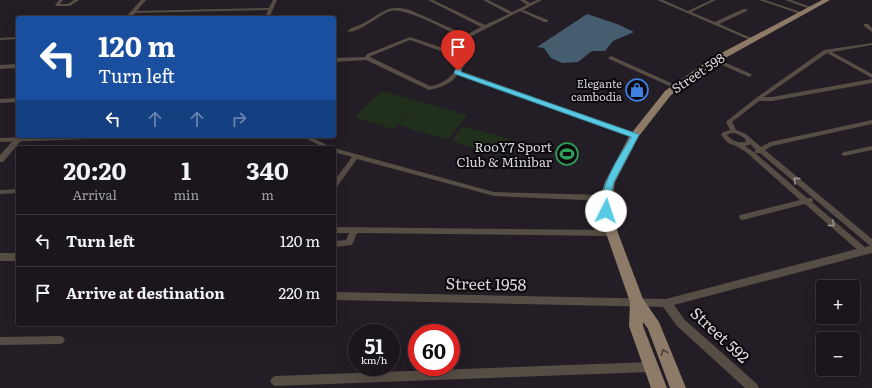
<!DOCTYPE html>
<html lang="en">
<head>
<meta charset="utf-8">
<style>
	:root { --surface:#1a161c; --page:#272329; --text:#f1f3f6; --muted:#9f9fa3; --line:#38353b }
	body { margin:0; font-family:Literata,serif; background:var(--page); color:var(--text); height:100vh; display:flex; flex-direction:column; font-size:15px; white-space:nowrap }
	* { box-sizing:border-box; margin:0 }
	p { font-size:13px; color:var(--muted) }
	.icon { flex:none; width:22px; height:22px; fill:none; stroke:currentColor; stroke-width:2; stroke-linecap:round; stroke-linejoin:round }
	.map { position:relative; flex:1; overflow:hidden }
	.side { position:absolute; left:16px; top:146px; width:320px; height:180px; display:flex; flex-direction:column; background:var(--surface); border-radius:4px; box-shadow:0 4px 16px #0002,0 0 0 1px var(--line) }
	.side>* { flex:none }
	.hud { position:absolute; left:16px; top:16px; width:320px; height:122px; border-radius:4px; box-shadow:0 4px 16px #0002,0 0 0 1px var(--line); background:#1a4fa0; color:#fff; overflow:hidden }
	.tools { position:absolute; left:816px; top:280px; display:grid; gap:8px }
	.tools a { display:grid; place-items:center; width:44px; height:44px; border-radius:4px; background:var(--surface); box-shadow:0 4px 16px #0002,0 0 0 1px var(--line); font-size:20px }
	.speed { position:absolute; left:348px; top:324px; display:flex; gap:8px; font-size:20px; font-weight:700; text-align:center }
	.speed>* { display:grid; place-content:center; width:52px; height:52px; border-radius:50%; background:var(--surface); box-shadow:0 4px 16px #0002,0 0 0 1px var(--line); line-height:1 }
	.speed small { font-size:10px; font-weight:400 }
	.speed .limit { border:6px solid #d22; background:#fff; color:#111 }
	.pin { position:absolute; display:grid; place-items:center; width:34px; height:34px; color:#fff; margin:-41px -17px; border-radius:50% 50% 50% 0; rotate:-45deg; box-shadow:0 0 4px #0007 }
	.pin .icon { rotate:45deg }
	.me { position:absolute; width:44px; margin:-22px; rotate:4deg; stroke-linejoin:round; filter:drop-shadow(0 0 3px #0008) }
	.turn { display:flex; align-items:center; gap:14px; height:84px; padding:0 16px; font-size:18px }
	.turn .icon { width:52px; height:52px; stroke-width:2.5 }
	.turn b { display:block; font-size:28px; line-height:34px }
	.lanes { display:flex; align-items:center; height:38px; padding:0 16px; background:#0003; justify-content:center; gap:20px; direction:ltr }
	.lanes .off { opacity:.35 }
	.eta { display:flex; justify-content:space-evenly; align-items:center; height:68px; text-align:center }
	.eta b { font-size:24px; font-weight:700; line-height:28px }
	ul { padding:0; list-style:none }
	li { display:flex; align-items:center; gap:12px; height:52px; padding:0 16px; border-top:1px solid var(--line) }
	li div { flex:1 }
	li b { display:block; font-size:15px }
	li em { font-style:normal }
	.map>svg:first-child { display:block }
</style>
</head>
<body>
<div class="map">
<svg width="872" height="388" viewBox="0 0 872 388">
	<rect width="100%" height="100%" fill="#231d26"/>
	<g fill="#21301c">
		<path d="M382,91L418,101L393,129L355,117Z"/>
		<path d="M418,101L467,115L448,140L398,125Z"/>
		<path d="M463,126L509,139L499,155L452,141Z"/>
	</g>
	<path fill="#465d70" d="M587,14L617,24L634,32L613,41L605,51H592L578,62L562,63L551,58L544,48L537,47Z"/>
	<g fill="none" stroke-linecap="round" stroke-linejoin="round">
		<g fill="#564d44" fill-rule="evenodd">
			<path d="M59,0H63L60,4H68L74,0H79L70,6H56L55,5Z"/>
			<path d="M273,0H277L269,18H265L268,10L134,13L132,12L134,11L269,8Z"/>
			<path d="M428,0H433L485,25L509,14L483,0H488L512,12L527,5L520,0H525L530,3L537,0H542L523,10L548,20V22H544L520,11L468,38L459,53L464,56L467,61L461,71L637,134L638,135L637,136H633L458,74L452,81L441,87L429,90L366,60L334,62V58L365,57L367,54L410,37L455,52L463,38C448,31 405,7 391,11C381,13 356,36 347,31C352,27 358,26 364,23C383,13 386,4 410,10L466,35L481,27ZM410,40L460,58L461,61C456,73 444,85 430,86L370,57L371,56Z"/>
			<path d="M657,0H663L688,11L711,0H716L691,12L715,22L743,9H747V11L719,24L756,40L752,41Z"/>
			<path d="M759,0H765L804,13L800,14Z"/>
			<path d="M785,0H791L814,8L810,9Z"/>
			<path d="M864,24H868L872,28V32L864,26Z"/>
			<path d="M18,37V39L0,40V38Z"/>
			<path d="M872,43V45L832,52L872,74V78L827,53L764,97H772L872,79V83L772,101H759L732,122L736,130L746,134L761,147L770,142L872,120V124L772,146L765,150L872,239V246L869,245L760,153H755L807,198H812L813,200L812,202L867,249L868,251L867,253L864,254L861,253L805,204L743,220L740,219L739,217L740,215L800,200L746,152L736,146L728,143L721,135L723,132L730,130L726,122L727,121L756,98L824,50ZM731,133C737,133 742,136 746,140L745,142C736,143 733,141 727,135ZM750,144L756,150L754,152L755,153L745,146L749,145Z"/>
			<path d="M611,56L678,86L679,87L678,88H674L609,59L608,58Z"/>
			<path d="M715,58L751,74L752,75L749,77L747,76L713,61L712,60Z"/>
			<path d="M18,64V68L0,69V65Z"/>
			<path d="M18,98V102L0,103V99Z"/>
			<path d="M62,136H122L119,138L0,142V138Z"/>
			<path d="M301,136H309L333,148H325Z"/>
			<path d="M872,146V150L844,156L841,154L844,152Z"/>
			<path d="M334,148L494,192L606,195L610,198L606,201L494,196L357,159L336,188H334V181L352,157L334,152Z"/>
			<path d="M18,189V193L0,194V190Z"/>
			<path d="M334,227L612,230L615,231L616,233L615,235L612,236L357,233L352,245L334,247V241L346,240L349,233H334Z"/>
			<path d="M60,336L63,337L65,340L63,343L60,344L0,345V337Z"/>
			<path d="M651,362L654,364L656,367L654,370L651,372L275,386L272,384L270,381L272,378L275,376Z"/>
		</g>
		<g fill="#564d44" fill-rule="evenodd">
			<path d="M141,0H146L131,18H125Z"/>
			<path d="M18,135L25,136L3,162H0V155Z"/>
			<path d="M872,245V253L674,305L685,320L757,384L759,388H745L677,326L663,307L334,300V292L666,299Z"/>
			<rect x="0" y="253" width="18" height="8"/>
		</g>
		<path fill="#8d7a67" fill-rule="evenodd" d="M822,0H830L718,62L671,95L639,136L615,182L612,198V211L618,233L643,299L659,322L686,388H670L648,329L643,322V326L667,388H651L629,326L630,302L606,233L600,211V198L605,182L630,135L665,91L712,58Z"/>
	</g>
	<defs><path id="oneway-chevron" d="M-2-3.5L2.5 0L-2 3.5" fill="none" stroke-width="1.6" stroke-linecap="round" stroke-linejoin="round"/></defs>
	<g stroke="#989190">
		<use href="#oneway-chevron" transform="translate(796 180) rotate(-140)"/>
		<use href="#oneway-chevron" transform="translate(832 224) rotate(40)"/>
	</g>
	<use stroke="#463b35" href="#oneway-chevron" transform="translate(664 352) rotate(-111)"/>
	<path fill="#57c9e3" stroke="#398394" d="M456,69H461V72L638,134L639,135L614,182L610,198L611,211L610,213L606,214L601,211C601,182 617,161 631,137L455,74L454,72Z"/>
	<defs>
		<g id="shop-ring" transform="scale(1.15)"><circle r="9.5" fill="#0b080c" stroke="#3f7fe0" stroke-width="1.5"/><path d="M-5-2.5h2.3a2.7 3.5 0 0 1 5.4 0H5L5.5 6h-11ZM-1.5-2.5h3a1.5 2.3 0 0 0-3 0Z" fill="#3f7fe0"/></g>
		<g id="stadium-ring" transform="scale(1.15)"><circle r="9.5" fill="#0b080c" stroke="#2e9e5b" stroke-width="1.5"/><path d="M0-5a6.5 5 0 1 0 0 10a6.5 5 0 1 0 0-10ZM-3.5-1.8h7v3.6h-7Z" fill="#2e9e5b"/></g>
	</defs>
	<g fill-rule="evenodd">
		<use href="#shop-ring" x="637" y="90"/>
		<use href="#stadium-ring" x="567" y="154"/>
	</g>
	<g text-anchor="middle" stroke-width="4" stroke-linejoin="round" paint-order="stroke">
		<g font-size="11" fill="#d9d5db" stroke="#0b080c" text-anchor="end">
			<text x="622" y="88">Elegante<tspan x="622" dy="13">cambodia</tspan></text>
		</g>
		<g font-size="13" fill="#d9d5db" stroke="#0b080c">
			<text transform="translate(698 73) rotate(-34)" y="5">Street 598</text>
		</g>
		<g font-size="13" fill="#d9d5db" stroke="#0b080c" text-anchor="end">
			<text x="552" y="152">RooY7 Sport<tspan x="552" dy="15">Club &amp; Minibar</tspan></text>
		</g>
		<g font-size="16" fill="#d9d5db" stroke="#0b080c">
			<text transform="translate(486 284) rotate(1)" y="6">Street 1958</text>
			<text transform="translate(720 335) rotate(43)" y="6">Street 592</text>
		</g>
	</g>
</svg>
<div class="tools">
<a>+</a>
<a>−</a>
</div>
<div class="speed"><div>51<small>km/h</small></div><div class="limit">60</div></div>
<div class="pin" style="left:458px;top:71px;background:#d93025"><svg class="icon" aria-label="arrive" viewBox="0 0 24 24"><path d="M6 21V4h12l-3 4 3 4H6"/></svg></div>
<svg class="me" style="left:606px;top:211px" viewBox="-20 -20 40 40"><circle r="19" fill="#fff"/><path d="M0-13L10 11 0 6-10 11z" fill="#57c9e3"/></svg>
<div class="hud">
<div class="turn"><svg class="icon" aria-label="left" viewBox="0 0 24 24"><path d="M17 20v-9H6M10 6l-5 5 5 5"/></svg><div><b>120 m</b>Turn left</div></div>
<div class="lanes"><svg class="icon" aria-label="left" viewBox="0 0 24 24"><path d="M17 20v-9H6M10 6l-5 5 5 5"/></svg><svg class="icon off" aria-label="ahead" viewBox="0 0 24 24"><path d="M12 20V5M6 11l6-6 6 6"/></svg><svg class="icon off" aria-label="ahead" viewBox="0 0 24 24"><path d="M12 20V5M6 11l6-6 6 6"/></svg><svg class="icon off" aria-label="right" viewBox="0 0 24 24"><path d="M7 20v-9h11M14 6l5 5-5 5"/></svg></div>
</div>
<section class="side">
<div class="eta">
<div><b>20:20</b><p>Arrival</p></div>
<div><b>1</b><p>min</p></div>
<div><b>340</b><p>m</p></div>
</div>
<ul>
<li><svg class="icon" aria-label="left" viewBox="0 0 24 24"><path d="M17 20v-9H6M10 6l-5 5 5 5"/></svg><div><b>Turn left</b></div><em>120 m</em></li>
<li><svg class="icon" aria-label="arrive" viewBox="0 0 24 24"><path d="M6 21V4h12l-3 4 3 4H6"/></svg><div><b>Arrive at destination</b></div><em>220 m</em></li>
</ul>
</section>
</div>
</body>
</html>
